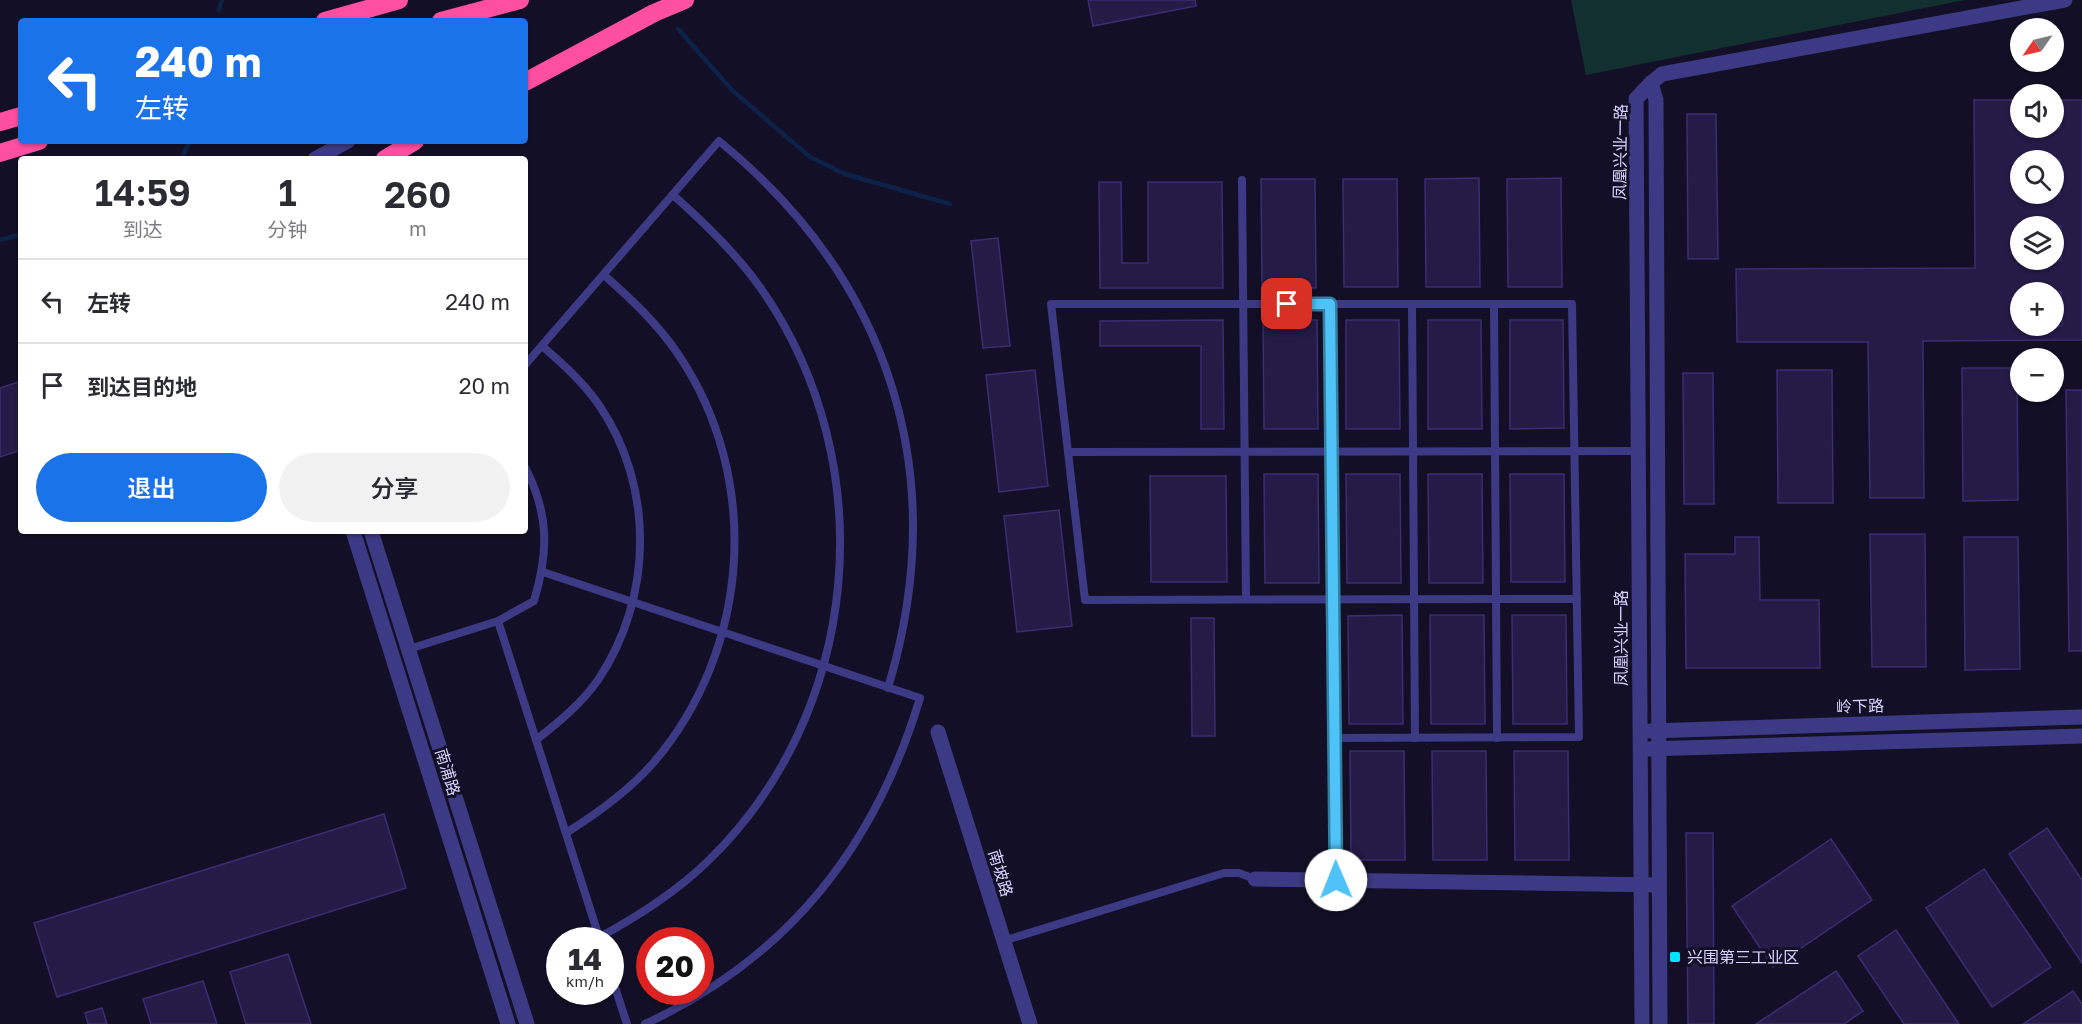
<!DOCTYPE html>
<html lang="zh">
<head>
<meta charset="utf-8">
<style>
	:root { --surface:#fff; --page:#f2f2f3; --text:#2b2b33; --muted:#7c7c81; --line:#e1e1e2; --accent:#1a73e8 }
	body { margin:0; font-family:"Golos Text","Noto Sans SC",sans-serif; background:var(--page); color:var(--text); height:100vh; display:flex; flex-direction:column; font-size:22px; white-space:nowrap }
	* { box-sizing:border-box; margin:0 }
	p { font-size:20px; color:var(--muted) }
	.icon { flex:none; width:33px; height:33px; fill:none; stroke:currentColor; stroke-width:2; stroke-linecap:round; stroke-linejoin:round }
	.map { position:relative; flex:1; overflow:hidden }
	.sheet { position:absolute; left:18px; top:156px; width:510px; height:378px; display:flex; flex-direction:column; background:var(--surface); border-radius:6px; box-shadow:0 2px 4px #0004 }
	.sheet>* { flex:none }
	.hud { position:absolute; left:18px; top:18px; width:510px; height:126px; border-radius:6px; box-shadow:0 2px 4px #0004; background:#1a73e8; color:#fff; overflow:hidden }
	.needle { width:39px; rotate:236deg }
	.tools { position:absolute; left:2010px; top:18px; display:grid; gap:12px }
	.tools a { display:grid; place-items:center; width:54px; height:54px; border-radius:50%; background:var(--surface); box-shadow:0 2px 4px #0004; font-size:30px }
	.speed { position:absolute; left:546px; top:927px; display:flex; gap:12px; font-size:30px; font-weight:700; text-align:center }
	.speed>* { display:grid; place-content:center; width:78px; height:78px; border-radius:50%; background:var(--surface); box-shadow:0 2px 4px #0004; line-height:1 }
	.speed small { font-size:15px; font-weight:400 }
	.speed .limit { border:9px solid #d22; background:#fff; color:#111 }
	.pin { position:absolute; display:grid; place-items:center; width:51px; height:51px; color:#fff; margin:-26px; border-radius:12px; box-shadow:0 3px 9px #0006 }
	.me { position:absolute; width:66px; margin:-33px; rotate:359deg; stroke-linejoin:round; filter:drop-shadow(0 0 4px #0008) }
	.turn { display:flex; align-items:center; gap:21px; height:126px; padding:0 18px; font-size:27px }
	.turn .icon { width:78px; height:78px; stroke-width:2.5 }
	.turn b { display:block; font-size:42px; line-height:51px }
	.eta { display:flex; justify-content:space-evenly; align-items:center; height:102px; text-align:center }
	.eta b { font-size:36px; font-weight:600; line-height:42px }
	.button { display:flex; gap:12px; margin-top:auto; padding:12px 18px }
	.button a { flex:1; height:69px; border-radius:36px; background:var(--accent); color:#fff; font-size:24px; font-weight:600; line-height:69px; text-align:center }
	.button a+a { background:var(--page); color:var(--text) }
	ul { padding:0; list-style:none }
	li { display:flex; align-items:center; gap:18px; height:84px; padding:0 18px; border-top:2px solid var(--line) }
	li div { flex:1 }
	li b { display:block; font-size:22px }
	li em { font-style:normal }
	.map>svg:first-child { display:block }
</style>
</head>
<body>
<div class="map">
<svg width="2082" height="1024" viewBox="0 0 2082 1024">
	<rect width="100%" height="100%" fill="#130f26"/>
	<path fill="#12302f" d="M1571,0H1965L1586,75Z"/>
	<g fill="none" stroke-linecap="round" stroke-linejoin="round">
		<g stroke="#0c2248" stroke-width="4.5">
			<path d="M219,10L222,0"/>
			<path d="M678,29L733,91L810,157L845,174L950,204"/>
			<path d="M181,159L190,141"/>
			<path d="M0,240L21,234"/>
		</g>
	</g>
	<g fill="#241b47" stroke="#3b2d73" stroke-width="1.5" fill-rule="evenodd">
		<path d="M1088,0H1195L1196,6L1093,26Z"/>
		<path d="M1974,100H2020V128H2060V100H2082V340L1923,341L1924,498H1870L1868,342H1737L1736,269L1975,268ZM2020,160H2060V194H2020ZM2020,226H2061V260H2020ZM2020,292H2061L2062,326H2020Z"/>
		<path d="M1687,114H1716L1718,259H1688Z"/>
		<path d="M1479,178L1480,287H1426L1425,179Z"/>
		<path d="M1561,178L1562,287H1508L1507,179Z"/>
		<path d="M1261,179H1315L1316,288H1262Z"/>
		<path d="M1343,179H1397L1398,287H1344Z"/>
		<path d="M1099,182H1121L1122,263H1148V182H1222L1223,288H1100Z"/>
		<path d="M998,238L1010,346L983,348L971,241Z"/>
		<path d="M1223,320L1224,429H1201V346H1100V321Z"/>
		<path d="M1263,320H1317L1318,429H1264Z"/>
		<path d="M1346,320H1399L1400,429H1346Z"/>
		<path d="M1428,320H1481L1482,429H1428Z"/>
		<path d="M1510,320H1563L1564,428L1510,429Z"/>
		<path d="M1962,368H2017L2018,500L1963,501Z"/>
		<path d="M1035,370L1048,486L999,492L986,375Z"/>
		<path d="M1777,370H1832L1833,503H1778Z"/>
		<path d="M1683,373H1713L1714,504H1684Z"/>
		<path d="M21,381V450L0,457V388Z"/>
		<path d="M2066,390H2082V651H2069Z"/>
		<path d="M1264,474H1318L1319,583H1265Z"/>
		<path d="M1346,474H1400L1401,583H1347Z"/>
		<path d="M1428,474H1482L1483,583H1429Z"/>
		<path d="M1510,474H1564L1565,582H1511Z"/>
		<path d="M1150,476H1226L1227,582H1151Z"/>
		<path d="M1059,510L1072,626L1017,632L1004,516Z"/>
		<path d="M1870,534H1925L1926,667H1872Z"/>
		<path d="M1735,537H1759L1760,600H1819L1820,668H1686L1685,554H1735Z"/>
		<path d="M1964,537H2018L2020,669L1965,670Z"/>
		<path d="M1402,615L1403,724H1349L1348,616Z"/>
		<path d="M1430,615H1484L1485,724H1431Z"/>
		<path d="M1512,615H1566L1567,724H1513Z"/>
		<path d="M1191,618H1214L1215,736H1192Z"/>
		<path d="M1350,751H1404L1405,860H1351Z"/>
		<path d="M1432,751H1486L1487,860H1433Z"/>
		<path d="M1514,751H1568L1569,860H1515Z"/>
		<path d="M384,814L406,888L57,997L34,923Z"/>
		<path d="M2047,828L2082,880V963L2009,854Z"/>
		<path d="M1686,833H1713L1714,1024H1688Z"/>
		<path d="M1831,839L1872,900L1773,967L1732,906Z"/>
		<path d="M1984,869L2051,967L1992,1007L1926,908Z"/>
		<path d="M1896,930L1959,1024H1904L1858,956Z"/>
		<path d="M288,954L311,1024H246L230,972Z"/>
		<path d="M1836,971L1863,1011L1844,1024H1756Z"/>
		<path d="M203,981L217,1024H151L143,999Z"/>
		<path d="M2073,991L2082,1004V1024H2023Z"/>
		<path d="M102,1008L107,1024H88L85,1013Z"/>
	</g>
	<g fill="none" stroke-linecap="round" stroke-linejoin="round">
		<path stroke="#312d47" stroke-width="15" stroke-dasharray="15 8" stroke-linecap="butt" d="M489,0V21"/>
		<g stroke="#3d3a85" stroke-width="8">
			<path d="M1242,180L1246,599"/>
			<path d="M1330,304L1336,880"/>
			<path d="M1412,304L1415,738"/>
			<path d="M1494,304L1497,738"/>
			<path d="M525,365L719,141C891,281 952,475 888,688"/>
			<path d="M1068,452L1638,451"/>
			<path d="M543,572L920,698C875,847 788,958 645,1024"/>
			<path d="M498,621L600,940"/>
			<path d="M409,649L498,621L534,601C549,551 549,514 525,467"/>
			<path d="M1334,738L1579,737L1572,304H1051L1085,600L1577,599"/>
			<path d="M536,740C559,722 581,704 598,680C653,598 655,487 599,405C583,382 563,364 542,346"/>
			<path d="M566,833C598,813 629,791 654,762C751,648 762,478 678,354C657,323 631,299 604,275"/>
			<path d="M600,937C638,916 675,893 707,862C861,714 884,466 762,290C737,254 706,224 673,195"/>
			<path d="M1003,941L1224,873H1239L1255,879"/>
			<path d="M610,972L627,1024"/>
		</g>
		<g stroke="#3d3a85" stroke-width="15">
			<path d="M1651,83L1662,74L2065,0"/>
			<path d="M315,159L348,141"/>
			<path d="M938,732L1030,1024"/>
			<path d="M1255,879L1659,885"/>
		</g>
		<g stroke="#3d3a85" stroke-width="15">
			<path d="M1651,83L1656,100L1660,1024"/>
			<path d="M353,531L508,1024"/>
			<path d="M371,531L527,1024"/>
			<path d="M1650,731L2082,717"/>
			<path d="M1648,749L2082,736"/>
			<path d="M1642,1024L1636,99L1651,83"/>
		</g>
		<g stroke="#ff4fa3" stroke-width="18">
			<path d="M325,21L399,0"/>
			<path d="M441,21L520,0"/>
			<path d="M525,82L654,13L685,0"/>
			<path d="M0,122L21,116"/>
			<path d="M0,153L39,141"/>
			<path d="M385,159L415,141"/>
		</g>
	</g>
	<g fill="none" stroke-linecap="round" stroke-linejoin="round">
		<g stroke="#337fa1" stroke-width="15">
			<path id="route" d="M1287,304H1330L1336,880"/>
		</g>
		<use href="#route" stroke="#4fc3f7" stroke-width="10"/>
	</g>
	<rect fill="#00e5ff" stroke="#130f26" stroke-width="2" x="1669" y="951" width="12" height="12" rx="3"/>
	<g text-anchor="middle" stroke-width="6" stroke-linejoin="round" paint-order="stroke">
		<g font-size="16" fill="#d9d4ff" stroke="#130f26">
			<text transform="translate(1620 152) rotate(-89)" y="6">凤凰兴业一路</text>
			<text transform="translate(1621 638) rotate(-90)" y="6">凤凰兴业一路</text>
			<text transform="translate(1860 706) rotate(-2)" y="6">岭下路</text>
			<text transform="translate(448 772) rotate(73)" y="6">南浦路</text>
			<text transform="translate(1001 873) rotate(73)" y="6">南坡路</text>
		</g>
		<g font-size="16" fill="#d9d4ff" stroke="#130f26" text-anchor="start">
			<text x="1687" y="963">兴围第三工业区</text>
		</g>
	</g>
</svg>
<div class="tools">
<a><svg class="needle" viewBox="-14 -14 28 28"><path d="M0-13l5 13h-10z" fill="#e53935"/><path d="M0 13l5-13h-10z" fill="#7c7c81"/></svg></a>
<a><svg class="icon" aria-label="sound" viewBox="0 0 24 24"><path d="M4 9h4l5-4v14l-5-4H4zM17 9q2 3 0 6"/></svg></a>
<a><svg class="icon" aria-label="search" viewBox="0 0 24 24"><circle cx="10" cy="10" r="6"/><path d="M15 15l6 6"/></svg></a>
<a><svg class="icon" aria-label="layers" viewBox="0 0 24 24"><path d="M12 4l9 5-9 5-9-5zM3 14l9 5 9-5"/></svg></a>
<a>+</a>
<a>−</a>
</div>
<div class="speed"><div>14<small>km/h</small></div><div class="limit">20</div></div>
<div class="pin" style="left:1287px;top:304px;background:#d93025"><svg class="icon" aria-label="arrive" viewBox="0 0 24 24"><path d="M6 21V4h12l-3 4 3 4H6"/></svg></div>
<svg class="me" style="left:1336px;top:880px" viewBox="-20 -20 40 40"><circle r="19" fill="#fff"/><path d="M0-13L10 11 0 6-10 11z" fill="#4fc3f7"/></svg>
<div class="hud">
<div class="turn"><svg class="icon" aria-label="left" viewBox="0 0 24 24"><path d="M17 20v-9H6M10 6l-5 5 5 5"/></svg><div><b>240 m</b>左转</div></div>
</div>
<section class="sheet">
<div class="eta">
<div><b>14:59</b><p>到达</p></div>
<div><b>1</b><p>分钟</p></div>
<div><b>260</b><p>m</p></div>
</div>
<ul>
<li><svg class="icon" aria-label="left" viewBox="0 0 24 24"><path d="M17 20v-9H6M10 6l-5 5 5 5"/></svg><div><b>左转</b></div><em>240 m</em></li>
<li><svg class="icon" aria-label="arrive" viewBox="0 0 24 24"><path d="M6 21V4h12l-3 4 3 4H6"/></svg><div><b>到达目的地</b></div><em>20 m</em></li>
</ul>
<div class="button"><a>退出</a><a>分享</a></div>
</section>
</div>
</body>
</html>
